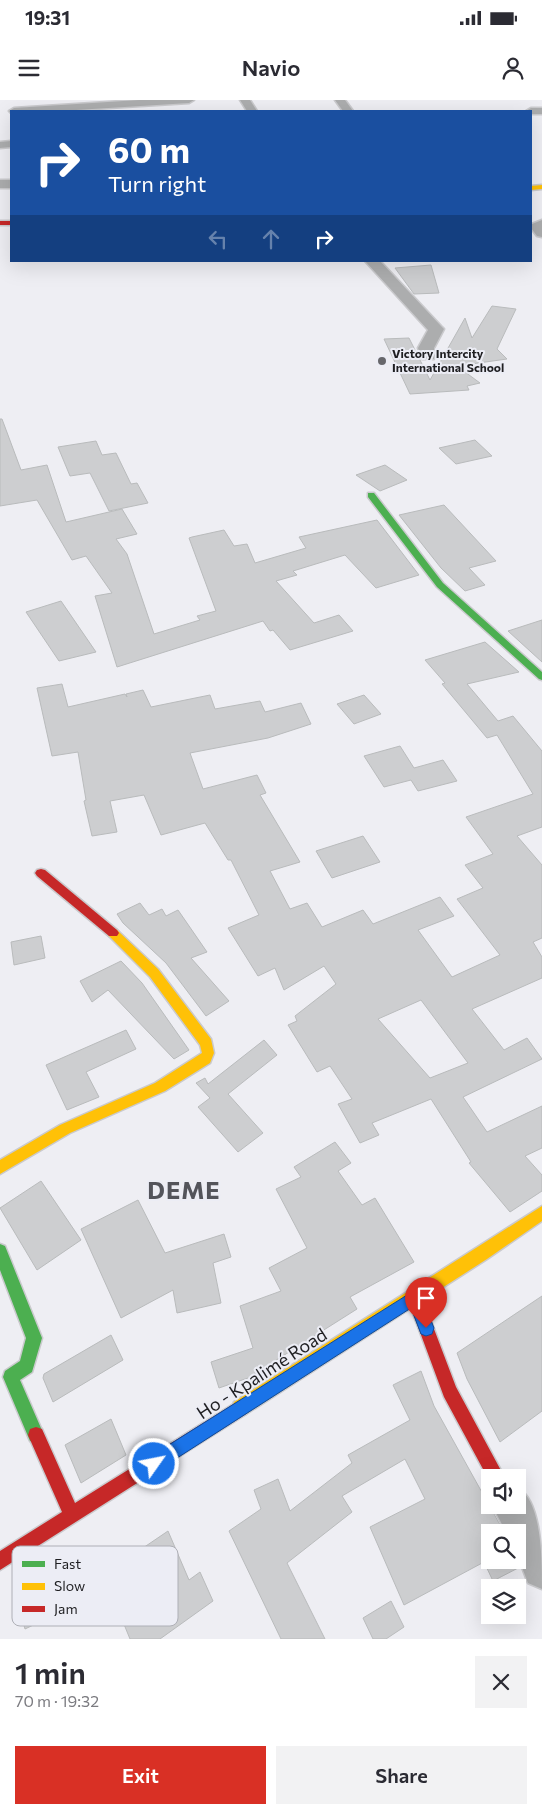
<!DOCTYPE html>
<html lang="en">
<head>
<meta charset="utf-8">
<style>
	:root { --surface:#fff; --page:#f2f2f3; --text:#2b2b33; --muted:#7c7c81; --accent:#d93025 }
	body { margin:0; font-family:Commissioner,sans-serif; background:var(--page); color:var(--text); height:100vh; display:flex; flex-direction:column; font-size:19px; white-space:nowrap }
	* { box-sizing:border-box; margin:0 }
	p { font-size:16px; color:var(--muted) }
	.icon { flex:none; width:28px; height:28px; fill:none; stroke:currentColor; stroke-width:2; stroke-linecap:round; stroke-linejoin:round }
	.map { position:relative; height:1539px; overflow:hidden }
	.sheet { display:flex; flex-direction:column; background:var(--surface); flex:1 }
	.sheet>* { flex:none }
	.guide { position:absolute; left:10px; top:10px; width:522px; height:152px; border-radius:0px; box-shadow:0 5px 20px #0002; background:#1a4fa0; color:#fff; overflow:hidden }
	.fabs { position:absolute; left:481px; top:1369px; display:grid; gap:10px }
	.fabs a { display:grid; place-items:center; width:45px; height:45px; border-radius:0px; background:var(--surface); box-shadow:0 5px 20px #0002; font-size:25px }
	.pin { position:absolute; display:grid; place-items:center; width:42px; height:42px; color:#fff; margin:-51px -21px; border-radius:50% 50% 50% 0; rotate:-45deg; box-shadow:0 0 5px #0007 }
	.pin .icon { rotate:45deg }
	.me { position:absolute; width:55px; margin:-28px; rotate:57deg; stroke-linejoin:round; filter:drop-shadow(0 0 4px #0008) }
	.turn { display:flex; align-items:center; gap:18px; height:105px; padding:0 15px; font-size:22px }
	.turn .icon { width:65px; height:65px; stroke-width:2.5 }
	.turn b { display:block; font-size:35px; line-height:42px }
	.lanes { display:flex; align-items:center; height:48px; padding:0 15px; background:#0003; justify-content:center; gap:25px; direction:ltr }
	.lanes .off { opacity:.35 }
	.round { display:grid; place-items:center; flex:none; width:52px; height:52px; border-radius:0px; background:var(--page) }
	.overview { display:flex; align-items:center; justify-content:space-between; height:85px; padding:0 15px }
	h1 { font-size:30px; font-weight:600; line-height:38px }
	.action { display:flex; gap:10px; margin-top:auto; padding:10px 15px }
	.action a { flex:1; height:58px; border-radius:0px; background:var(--accent); color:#fff; font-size:20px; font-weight:600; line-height:58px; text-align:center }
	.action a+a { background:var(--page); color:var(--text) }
	.status { display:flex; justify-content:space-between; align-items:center; height:35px; padding:0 25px; background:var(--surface); direction:ltr }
	.status svg { height:14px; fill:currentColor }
	header { display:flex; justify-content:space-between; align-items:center; height:65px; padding:0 15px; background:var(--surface); font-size:22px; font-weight:600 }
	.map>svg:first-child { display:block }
</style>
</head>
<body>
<div class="status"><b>19:31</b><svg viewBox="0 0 49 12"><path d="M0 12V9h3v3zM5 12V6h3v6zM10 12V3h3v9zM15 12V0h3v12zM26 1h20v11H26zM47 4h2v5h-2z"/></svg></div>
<header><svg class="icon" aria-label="menu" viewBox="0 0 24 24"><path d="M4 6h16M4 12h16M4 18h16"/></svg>Navio<svg class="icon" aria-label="person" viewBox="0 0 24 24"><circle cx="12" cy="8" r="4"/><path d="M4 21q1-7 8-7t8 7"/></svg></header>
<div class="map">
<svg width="542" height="1539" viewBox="0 0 542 1539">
	<rect width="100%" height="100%" fill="#eeeef3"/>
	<g fill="#cdced0" stroke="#b9bbbc" fill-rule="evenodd">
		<path d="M431,165L439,193L414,194L395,168Z"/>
		<path d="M492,206L516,209L497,249L507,259L457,266L480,283L467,286L469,290L410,294L384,239L409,238L430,280L465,218L472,238Z"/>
		<path d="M0,319H2L21,370L47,365L66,422L122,409L137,434L116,439L127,454L154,534L200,520L197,516L216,511L189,438L192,437L224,430L234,446L247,444L255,463L306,448L299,437L377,420L419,475L376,488L345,455L293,471L297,475L276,481L314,523L339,515L353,531L290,550L273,530L270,531L263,521L117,567L95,496L112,493L86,456L72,460L37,400L0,406Z"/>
		<path d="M475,340L492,356L456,364L439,348Z"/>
		<path d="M96,341L102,355L116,353L131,384L137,383L148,403L109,411L90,373L70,376L58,347Z"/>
		<path d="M385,365L407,380L380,391L356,375Z"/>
		<path d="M444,405L496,461L469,468L485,485L465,491L441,468L399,415Z"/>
		<path d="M61,501L96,552L59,561L26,512Z"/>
		<path d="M542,520V562L508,531Z"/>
		<path d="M485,542L519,572L467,584L498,621L513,616L542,651V727L517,736L542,765V838L533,842L542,857V878L472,909L504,950L527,938L542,959L463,997L487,1032L542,1006V1048L525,1056L542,1075V1091L510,1112L469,1063L471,1062L431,999L372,1023L379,1035L360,1043L338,1004L352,999L330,966L317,972L288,925L297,921L295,916L336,884L324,866L284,890L275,868L258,876L228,828L259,815L231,760H228L205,723L161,735L144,695L110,701L117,732L92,736L84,701L86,700L78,652L52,656L37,588L62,584L68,607L125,594L127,597L126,594L143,590L151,607L210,595L215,609L260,601L265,612L301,603L311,624L268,638L190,653L203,689L257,675L266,693L260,695L300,762L270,771L290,809L307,803L322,827L363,810L373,824L440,797L454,816L418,830L452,877L500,855L457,799L483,788L465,765L493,754L466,717L533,694L497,635L487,638L442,584L445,583L425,560ZM421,900L468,963L430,978L378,919Z"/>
		<path d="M364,595L381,614L354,624L337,604Z"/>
		<path d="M400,646L414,668L443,660L457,681L418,691L411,680L384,687L364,656Z"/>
		<path d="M363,736L380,762L332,778L316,751Z"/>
		<path d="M140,803L149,815L162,809L166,816L178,810L207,852L191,858L229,901L206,916L166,863L123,823L117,814Z"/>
		<path d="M41,836L45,858L14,865L11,842Z"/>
		<path d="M121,861L142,883L189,950L174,959L108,890L92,902L80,881Z"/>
		<path d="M126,930L136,949L86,972L99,997L67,1010L46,965Z"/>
		<path d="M264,940L277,955L228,994L263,1033L238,1052L198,1007L210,998L196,983L205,978L208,984Z"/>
		<path d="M335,1042L351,1063L338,1071L362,1105L375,1098L414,1162L350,1197L357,1209L248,1278L219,1288L211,1262L253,1248L240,1206L281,1191L269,1168L307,1148L276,1089L301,1077L294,1067Z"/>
		<path d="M41,1081L81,1140L37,1170L0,1108Z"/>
		<path d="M138,1100L165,1153L224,1134L231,1157L213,1163L221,1203L177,1213L173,1190L121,1218L81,1129Z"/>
		<path d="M542,1196V1311L500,1342L467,1279L457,1253Z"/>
		<path d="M111,1235L123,1260L53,1302L43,1278L44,1274Z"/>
		<path d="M421,1271L434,1306L504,1432H490V1460H517L520,1467L493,1481L484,1462L404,1505L370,1427L425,1399L405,1359L342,1396L352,1412L287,1463L325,1539H281L229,1431L261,1409L254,1390L278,1379L290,1411L352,1363L348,1355L410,1320L393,1285Z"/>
		<path d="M111,1319L126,1355L81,1383L65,1345Z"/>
		<path d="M168,1431L189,1480L200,1472L213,1501L160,1539H130L106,1480L142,1456L140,1450Z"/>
		<path d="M64,1482L71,1507L25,1529L18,1504L36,1495L37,1497Z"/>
		<path d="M391,1501L404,1527L386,1539H373L363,1518Z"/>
	</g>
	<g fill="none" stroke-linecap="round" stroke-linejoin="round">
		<g stroke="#cacacd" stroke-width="3">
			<g id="street">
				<path d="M139,0H194L189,3L60,11H11V13L9,11L14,8Z"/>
				<path d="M240,0H250L257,11H247Z"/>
				<path d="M335,0H345L353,11H343Z"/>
				<path d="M531,8H542V14H531V11H526Z"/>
				<path d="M11,41V47L0,48V42Z"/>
				<rect x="0" y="80" width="11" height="8"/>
				<path d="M542,120V137L537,136L531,128L532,124Z"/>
				<path d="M365,161H380L441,226L444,229L434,248L436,256L434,259H422L418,248L428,230Z"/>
				<path d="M518,1388C542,1401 542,1460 542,1489L528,1483L518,1457V1432H506L492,1405H518Z"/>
			</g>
		</g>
		<g stroke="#cacacd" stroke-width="3">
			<g id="fast">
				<path d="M368,393H374L443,483L542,572V580L539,579L437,487L368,397Z"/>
				<path d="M0,1144L5,1146L42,1238L32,1272L20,1280L44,1335L42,1341L36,1343L30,1341L3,1277L5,1271L20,1261L26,1238L0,1170Z"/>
			</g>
		</g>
		<g stroke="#cacacd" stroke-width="3">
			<g id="slow">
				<path d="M542,85V89L531,90V86Z"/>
				<path d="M113,828L117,830L158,869L211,939L214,953L210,963L165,991L70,1033L0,1074V1060L60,1025L155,983L202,953L200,945L150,877L109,836L107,833L109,830Z"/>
				<path d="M542,1106V1121L487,1159L246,1314L240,1316L234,1314L232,1308L234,1302Z"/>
			</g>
		</g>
		<g stroke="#cacacd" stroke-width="3">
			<g id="jam">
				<rect x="0" y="121" width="11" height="4"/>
				<path d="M41,769L45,770L117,830L119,833L117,836H109L37,776L35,773L37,770Z"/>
				<path d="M415,1189L420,1192L456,1287L505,1378H490V1382L444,1297L407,1197L410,1192Z"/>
				<path d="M240,1300L246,1302L248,1308L246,1314L0,1470V1451L62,1412L28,1335L30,1329L36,1327L42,1329L75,1403Z"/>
			</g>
		</g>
		<use href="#street" fill="#acadae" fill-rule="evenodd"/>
		<use href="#fast" fill="#4caf50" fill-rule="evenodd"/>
		<use href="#slow" fill="#ffc107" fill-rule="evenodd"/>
		<use href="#jam" fill="#c62828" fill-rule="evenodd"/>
	</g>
	<path fill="#1a73e8" stroke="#114b97" d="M415,1190L420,1192L434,1228L432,1234L426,1236L421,1234L411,1208L160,1369L154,1372L148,1369L146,1364L148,1358Z"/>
	<circle fill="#67676b" stroke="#ecedf5" stroke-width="2" cx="382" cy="261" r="5"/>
	<g text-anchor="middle" stroke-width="4" stroke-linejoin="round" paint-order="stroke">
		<g font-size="12" font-weight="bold" fill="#1f1f22" stroke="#ecedf5" text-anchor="start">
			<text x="392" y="258">Victory Intercity<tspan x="392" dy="14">International School</tspan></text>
		</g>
		<g font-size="18" fill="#1f1f22" stroke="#ecedf5">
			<text transform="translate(262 1274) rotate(-33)" y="6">Ho - Kpalimé Road</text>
		</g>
		<g font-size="24" font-weight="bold" letter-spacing="1" fill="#53545b" stroke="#ecedf5">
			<text x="184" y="1099">DEME</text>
		</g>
	</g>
	<rect x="12" y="1446" width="166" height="80" rx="8" fill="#ecedf5" stroke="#aeafb6" stroke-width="1"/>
	<rect x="22" y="1461" width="23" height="6" fill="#4caf50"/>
	<rect x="22" y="1483" width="23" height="7" fill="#ffc107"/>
	<rect x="22" y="1506" width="23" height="6" fill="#c62828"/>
	<g font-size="14" fill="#1f1f22">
		<text x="54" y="1469">Fast</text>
		<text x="54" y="1491">Slow</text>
		<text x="54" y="1514">Jam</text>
	</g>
</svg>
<div class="fabs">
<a><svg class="icon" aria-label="sound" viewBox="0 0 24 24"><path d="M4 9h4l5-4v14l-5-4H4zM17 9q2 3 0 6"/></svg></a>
<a><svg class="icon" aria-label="search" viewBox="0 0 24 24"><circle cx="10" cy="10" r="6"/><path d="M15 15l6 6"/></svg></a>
<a><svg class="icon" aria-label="layers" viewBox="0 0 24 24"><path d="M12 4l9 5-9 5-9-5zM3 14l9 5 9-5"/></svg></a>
</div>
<div class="pin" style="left:426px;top:1228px;background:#d93025"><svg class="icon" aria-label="arrive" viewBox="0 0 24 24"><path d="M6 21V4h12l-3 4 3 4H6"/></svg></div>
<svg class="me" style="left:154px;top:1364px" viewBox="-20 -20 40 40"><circle r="17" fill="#1a73e8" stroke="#fff" stroke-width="3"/><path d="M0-11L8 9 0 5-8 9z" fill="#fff"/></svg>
<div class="guide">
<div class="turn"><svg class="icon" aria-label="right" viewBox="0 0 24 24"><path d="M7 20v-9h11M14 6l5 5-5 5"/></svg><div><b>60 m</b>Turn right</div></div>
<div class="lanes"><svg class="icon off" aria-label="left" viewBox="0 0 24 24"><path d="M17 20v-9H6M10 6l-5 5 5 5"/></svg><svg class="icon off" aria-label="ahead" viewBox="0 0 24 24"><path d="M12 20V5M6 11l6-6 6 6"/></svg><svg class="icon" aria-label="right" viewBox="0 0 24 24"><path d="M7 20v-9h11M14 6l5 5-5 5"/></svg></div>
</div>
</div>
<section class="sheet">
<div class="overview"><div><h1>1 min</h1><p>70 m · 19:32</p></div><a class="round"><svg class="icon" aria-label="close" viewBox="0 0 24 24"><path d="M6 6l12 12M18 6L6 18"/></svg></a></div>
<div class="action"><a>Exit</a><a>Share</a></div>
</section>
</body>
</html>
